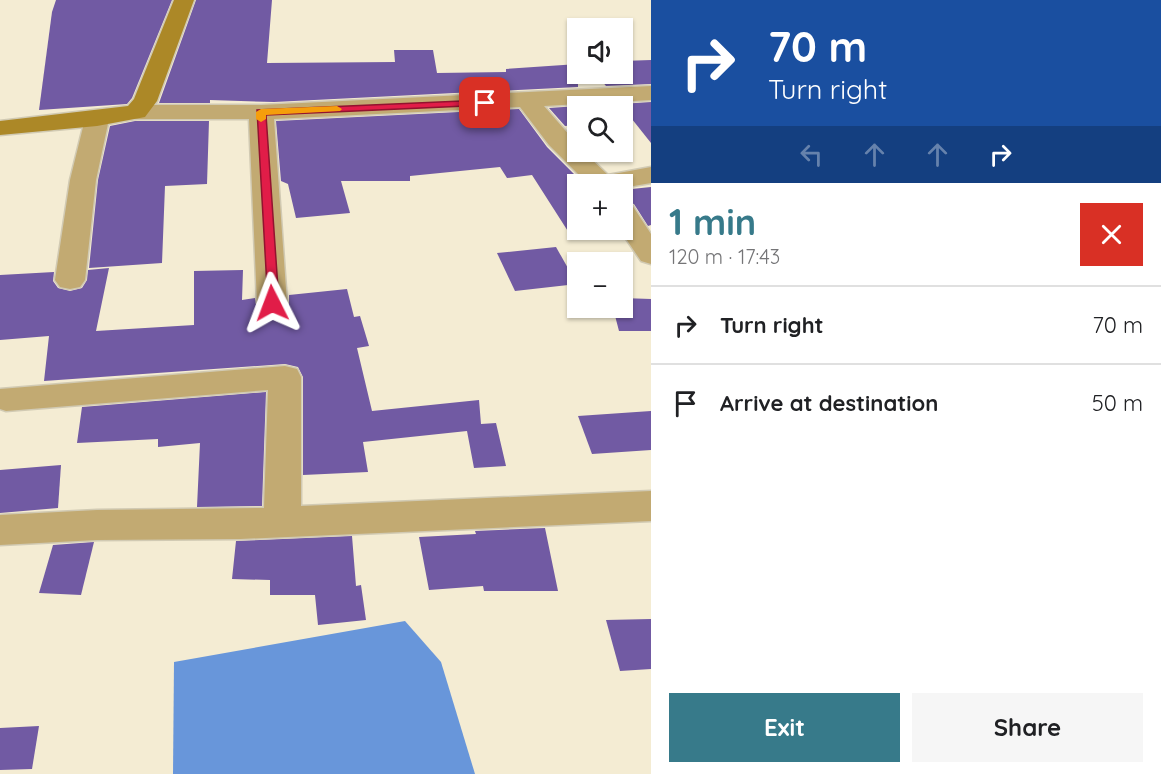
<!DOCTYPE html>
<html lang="en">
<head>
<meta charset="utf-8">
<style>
	:root { --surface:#fff; --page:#f6f6f6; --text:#202124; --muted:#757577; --line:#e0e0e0; --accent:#377a8a }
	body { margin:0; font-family:Quicksand,sans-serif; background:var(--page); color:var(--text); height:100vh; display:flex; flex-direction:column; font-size:22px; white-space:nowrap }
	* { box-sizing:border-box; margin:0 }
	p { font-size:20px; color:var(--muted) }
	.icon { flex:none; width:33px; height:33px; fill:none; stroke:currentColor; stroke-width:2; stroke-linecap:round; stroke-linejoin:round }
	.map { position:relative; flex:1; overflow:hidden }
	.drawer { display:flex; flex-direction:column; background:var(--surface); width:510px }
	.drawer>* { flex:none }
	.guide { background:#1a4fa0; color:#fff; overflow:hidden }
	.buttons { position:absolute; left:567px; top:18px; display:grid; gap:12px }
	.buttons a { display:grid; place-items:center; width:66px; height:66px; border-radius:0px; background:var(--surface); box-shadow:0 2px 4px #0004; font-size:30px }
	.pin { position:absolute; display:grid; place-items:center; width:51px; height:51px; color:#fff; margin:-26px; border-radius:12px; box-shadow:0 3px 9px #0006 }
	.me { position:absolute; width:66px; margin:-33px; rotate:357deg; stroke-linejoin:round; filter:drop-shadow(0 0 4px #0008) }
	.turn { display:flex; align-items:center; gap:21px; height:126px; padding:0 18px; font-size:27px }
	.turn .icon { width:78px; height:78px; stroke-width:2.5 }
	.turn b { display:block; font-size:42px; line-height:51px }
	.lanes { display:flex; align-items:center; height:57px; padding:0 18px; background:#0003; justify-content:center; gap:30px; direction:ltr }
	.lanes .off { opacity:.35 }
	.round { display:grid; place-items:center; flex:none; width:63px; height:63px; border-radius:0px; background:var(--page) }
	.head { display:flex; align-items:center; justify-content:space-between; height:102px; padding:0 18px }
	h1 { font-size:36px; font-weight:800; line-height:45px; color:var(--accent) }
	.primary-button { display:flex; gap:12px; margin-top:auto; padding:12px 18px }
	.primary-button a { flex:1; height:69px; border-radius:0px; background:var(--accent); color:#fff; font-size:24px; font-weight:800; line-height:69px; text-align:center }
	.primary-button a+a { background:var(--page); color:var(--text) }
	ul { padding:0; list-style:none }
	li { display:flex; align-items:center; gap:18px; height:78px; padding:0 18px; border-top:2px solid var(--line) }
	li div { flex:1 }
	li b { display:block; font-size:22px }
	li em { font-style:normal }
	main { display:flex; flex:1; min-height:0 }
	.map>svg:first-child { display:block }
</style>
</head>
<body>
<main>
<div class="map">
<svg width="651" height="774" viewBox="0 0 651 774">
	<rect width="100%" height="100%" fill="#f4ecd3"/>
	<path fill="#6896da" d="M405,621L441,662L475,774H173L174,662Z"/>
	<g fill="#715aa3">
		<path d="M56,0H172L132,98L127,104L39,110L52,12Z"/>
		<path d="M196,0H272L267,63L395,62L394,50H433L437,73L506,72V69L578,64V87L274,102L210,100V103H159Z"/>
		<path d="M651,60V84L606,86L596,74H622V61Z"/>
		<path d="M651,102V143L620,104Z"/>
		<path d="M578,106V125L565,126L549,108Z"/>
		<path d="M519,109L547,147L584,184H578V230H618L571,236L532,175L507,178L500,167L410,176V181H341L350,213L296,218L288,184L281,181L276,121Z"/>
		<path d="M135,121H209L207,184L165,186L162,263L89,268L98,180L110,126Z"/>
		<path d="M651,187V225L648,226L634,204L622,201V190Z"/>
		<path d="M556,247L577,284L515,291L497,253Z"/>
		<path d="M109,268L96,331L194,325V271L243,270L242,300L255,298L259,311L271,315L285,311L289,304V295L347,289L354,317L360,316L369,346L357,348L372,411L479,400L481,424L496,423L506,466L474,468L467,431L363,442L368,472L303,475V377L298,367L285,364L44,381L49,336L0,340V275L54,272L53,281L58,288L70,291L82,288L87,280L88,270Z"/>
		<path d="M622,298L651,299V331H619L613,308H622Z"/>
		<path d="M266,392L262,506L197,507L200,443L158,447V439L77,443L82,407Z"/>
		<path d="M651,411V450L592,454L578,416Z"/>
		<path d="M61,465L58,508L0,513V470Z"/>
		<path d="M545,528L558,591H484L483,586L429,590L419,537L476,534L475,531Z"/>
		<path d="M352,536L356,586L361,585L366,620L318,625L315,595H270V580L232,579L236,541Z"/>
		<path d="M94,542L81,595L39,593L53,545Z"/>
		<path d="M651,619V669L620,671L606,620Z"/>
		<path d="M39,726L32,769L0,770V728Z"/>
	</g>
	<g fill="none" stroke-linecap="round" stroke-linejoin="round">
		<g stroke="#d1cab3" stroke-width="3">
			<g id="street">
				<path d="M651,86V100L544,106L578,145V152H584L608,175L651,167V183L622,188V184H588L549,145L520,107L274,119L287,303L283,310L272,313L261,310L257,303L249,119H136L127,117L124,112L127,107L136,105H261Z"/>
				<path d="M97,112L106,114L109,119L96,180L85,280L80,287L70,289L60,287L55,280L70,180L85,119L88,114Z"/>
				<path d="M622,203L632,205L651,234V264L641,261L620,230H622Z"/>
				<path d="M285,366L297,369L301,377V506L651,491V521L240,539L97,540L0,545V515L97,510L264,508L268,390L6,411L0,409V389Z"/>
			</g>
		</g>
		<g stroke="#d1cab3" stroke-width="3">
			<path id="secondary" d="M174,0H194L157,101L145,117L97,126L0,135V121L128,106L134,99Z"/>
		</g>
		<use href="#street" fill="#c2aa72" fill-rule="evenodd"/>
		<use href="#secondary" fill="#ac8827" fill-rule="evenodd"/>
	</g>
	<path fill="#e11d48" stroke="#92132f" stroke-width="1.5" d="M485,100L488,101V105L266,115L279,303L277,305H268L257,110Z"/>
	<path fill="#f59e0b" d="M337,106L342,109L340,111L266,115V119L261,122L256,119V112L261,109Z"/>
</svg>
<div class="buttons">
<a><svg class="icon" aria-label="sound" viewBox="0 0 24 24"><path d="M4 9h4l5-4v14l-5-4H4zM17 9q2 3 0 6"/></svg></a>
<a><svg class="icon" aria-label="search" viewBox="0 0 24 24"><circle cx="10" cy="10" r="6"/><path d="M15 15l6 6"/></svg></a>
<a>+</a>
<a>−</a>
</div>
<div class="pin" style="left:485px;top:103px;background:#d93025"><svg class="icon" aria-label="arrive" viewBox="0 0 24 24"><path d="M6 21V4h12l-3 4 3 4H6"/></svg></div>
<svg class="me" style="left:272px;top:303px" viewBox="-20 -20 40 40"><path d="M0-17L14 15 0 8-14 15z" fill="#e11d48" stroke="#fff" stroke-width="4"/></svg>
</div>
<section class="drawer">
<div class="guide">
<div class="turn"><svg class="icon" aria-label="right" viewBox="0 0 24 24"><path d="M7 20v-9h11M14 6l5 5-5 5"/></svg><div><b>70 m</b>Turn right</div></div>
<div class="lanes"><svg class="icon off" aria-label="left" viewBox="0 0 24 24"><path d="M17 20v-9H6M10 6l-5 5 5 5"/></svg><svg class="icon off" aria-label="ahead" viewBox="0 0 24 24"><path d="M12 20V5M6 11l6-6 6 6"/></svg><svg class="icon off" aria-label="ahead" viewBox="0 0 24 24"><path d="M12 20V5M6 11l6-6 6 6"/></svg><svg class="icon" aria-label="right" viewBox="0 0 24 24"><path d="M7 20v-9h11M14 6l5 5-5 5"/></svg></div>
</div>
<div class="head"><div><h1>1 min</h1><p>120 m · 17:43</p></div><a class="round" style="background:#d93025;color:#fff"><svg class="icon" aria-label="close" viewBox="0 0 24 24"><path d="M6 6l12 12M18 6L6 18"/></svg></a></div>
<ul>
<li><svg class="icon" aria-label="right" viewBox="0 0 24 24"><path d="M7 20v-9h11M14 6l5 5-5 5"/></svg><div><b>Turn right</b></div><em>70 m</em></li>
<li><svg class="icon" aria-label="arrive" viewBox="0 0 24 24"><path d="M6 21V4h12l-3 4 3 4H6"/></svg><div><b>Arrive at destination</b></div><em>50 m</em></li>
</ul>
<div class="primary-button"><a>Exit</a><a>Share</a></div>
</section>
</main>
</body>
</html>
